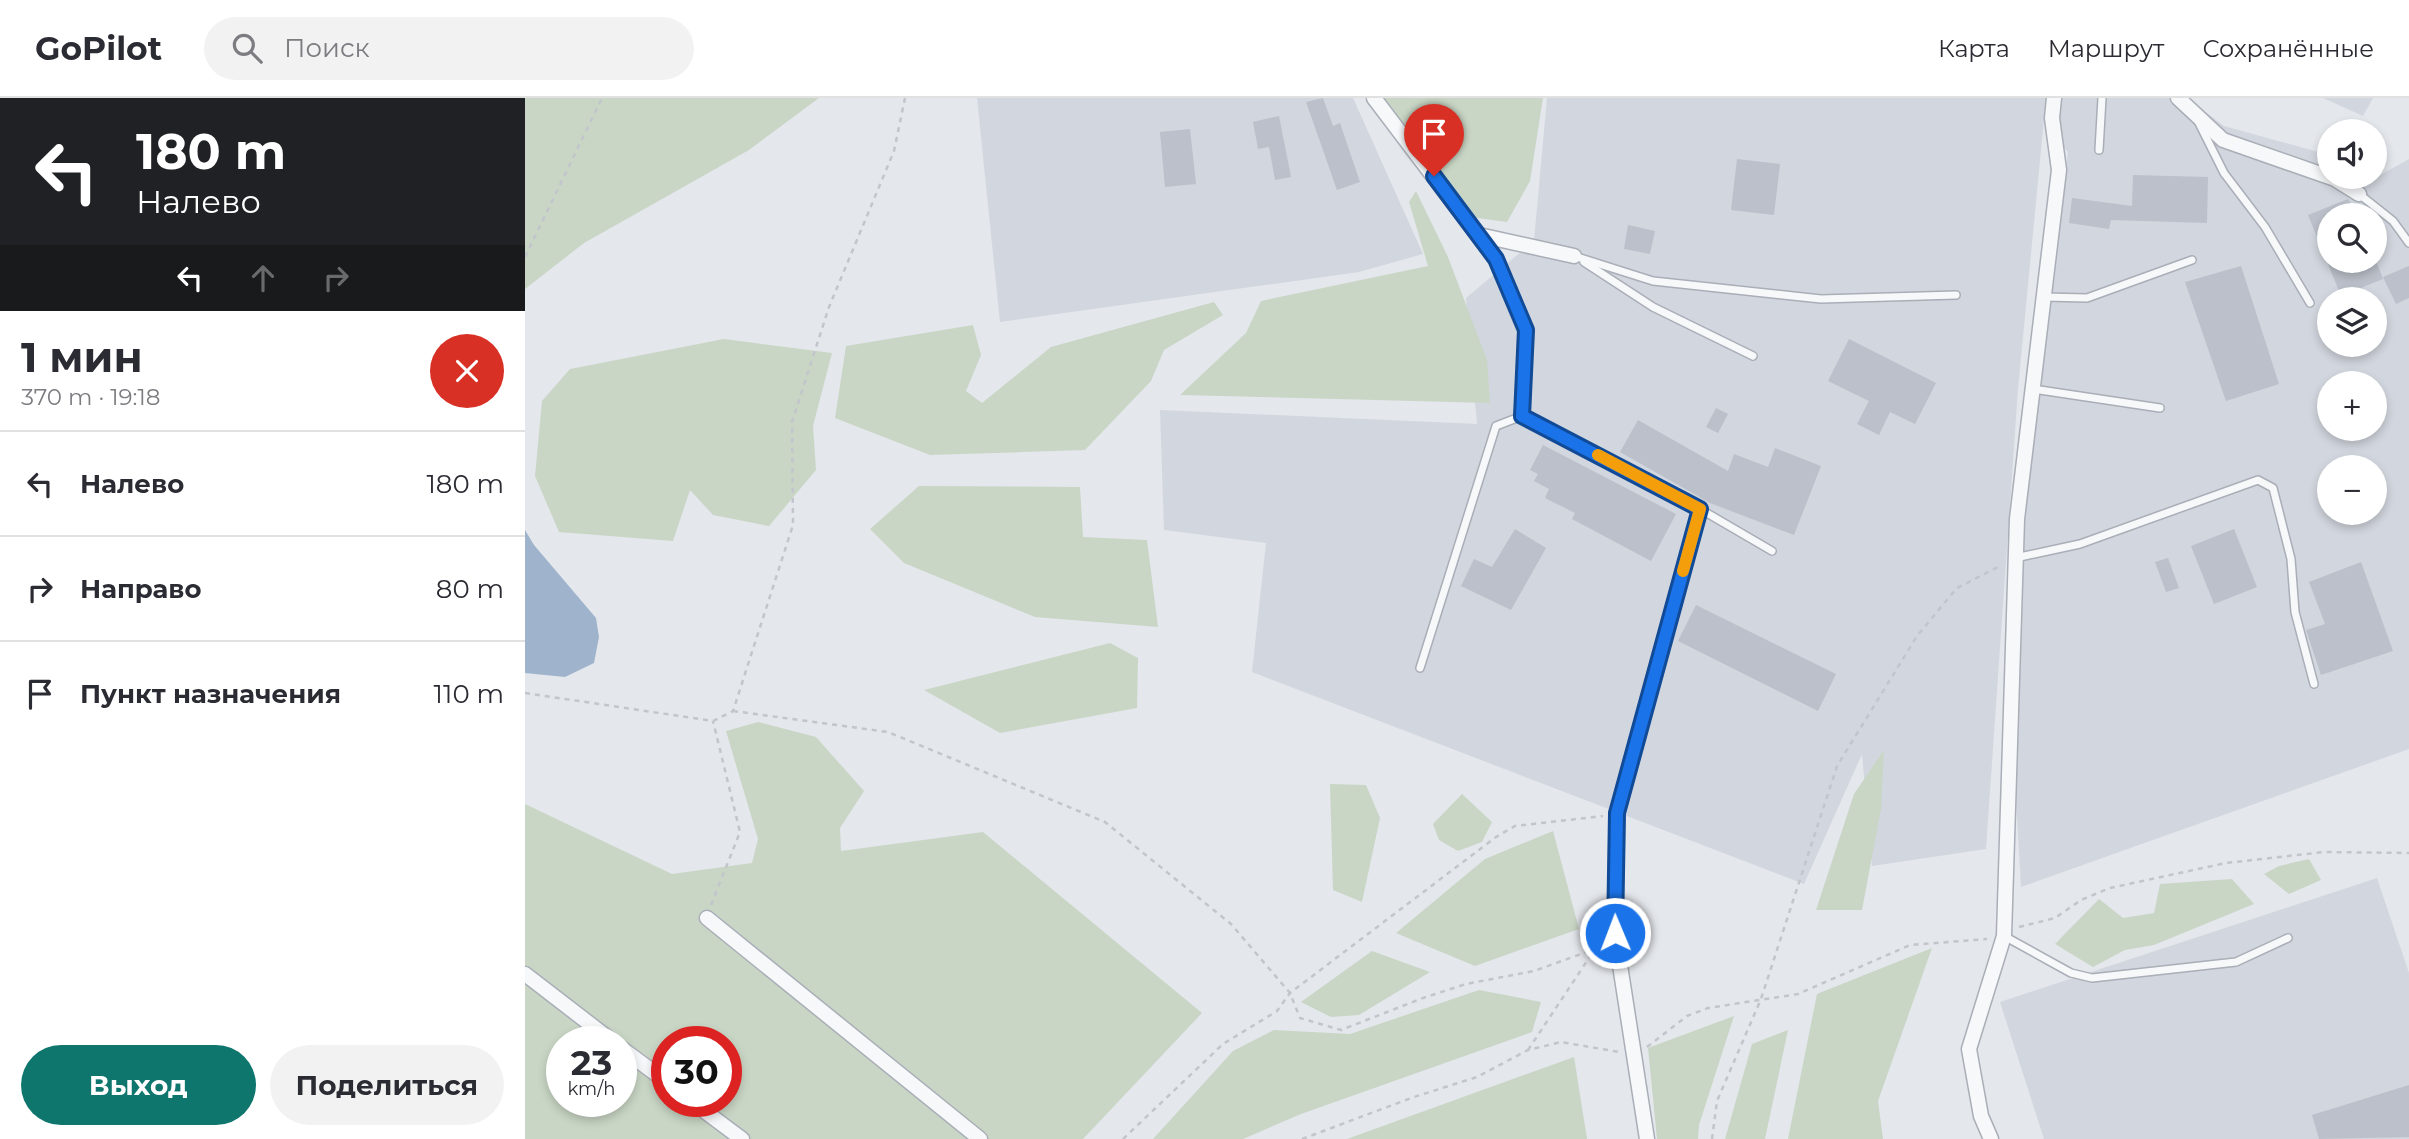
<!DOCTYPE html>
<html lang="ru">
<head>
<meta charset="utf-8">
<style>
	:root { --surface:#fff; --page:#f2f2f3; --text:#2b2b33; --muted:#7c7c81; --line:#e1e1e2; --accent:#0f766e }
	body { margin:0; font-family:Montserrat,sans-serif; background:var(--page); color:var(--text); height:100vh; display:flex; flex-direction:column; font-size:26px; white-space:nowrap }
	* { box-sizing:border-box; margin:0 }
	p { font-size:23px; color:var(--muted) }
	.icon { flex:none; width:38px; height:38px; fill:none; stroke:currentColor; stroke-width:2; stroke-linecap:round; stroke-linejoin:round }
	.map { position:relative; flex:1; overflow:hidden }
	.side { display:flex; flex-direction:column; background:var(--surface); width:525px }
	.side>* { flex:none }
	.hud { background:#202124; color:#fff; overflow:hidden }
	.controls { position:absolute; left:1792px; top:21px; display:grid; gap:14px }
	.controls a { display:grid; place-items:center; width:70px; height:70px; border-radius:50%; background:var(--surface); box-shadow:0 4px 10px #0003; font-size:35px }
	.speed { position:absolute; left:21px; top:928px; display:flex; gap:14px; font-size:35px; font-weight:700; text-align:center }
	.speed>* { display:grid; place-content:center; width:91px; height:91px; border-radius:50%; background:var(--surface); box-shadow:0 4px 10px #0003; line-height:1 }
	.speed small { font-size:18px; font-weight:400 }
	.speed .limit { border:10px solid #d22; background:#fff; color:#111 }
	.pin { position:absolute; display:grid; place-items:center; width:60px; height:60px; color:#fff; margin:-72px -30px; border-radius:50% 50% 50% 0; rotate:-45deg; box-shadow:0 0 7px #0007 }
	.pin .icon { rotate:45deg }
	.me { position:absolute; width:77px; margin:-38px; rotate:359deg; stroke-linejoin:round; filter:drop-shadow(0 0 5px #0008) }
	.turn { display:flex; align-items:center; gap:24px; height:147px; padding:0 21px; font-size:32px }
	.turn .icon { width:91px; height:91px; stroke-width:2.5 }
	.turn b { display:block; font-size:49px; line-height:60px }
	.lanes { display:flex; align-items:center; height:66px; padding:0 21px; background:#0003; justify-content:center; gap:35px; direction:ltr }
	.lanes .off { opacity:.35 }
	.round { display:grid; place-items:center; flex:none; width:74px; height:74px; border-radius:37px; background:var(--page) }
	.summary { display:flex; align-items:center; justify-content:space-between; height:119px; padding:0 21px }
	h1 { font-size:42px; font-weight:700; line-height:52px }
	.primary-button { display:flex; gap:14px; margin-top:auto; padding:14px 21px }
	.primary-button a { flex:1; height:80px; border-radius:42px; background:var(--accent); color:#fff; font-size:28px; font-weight:700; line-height:80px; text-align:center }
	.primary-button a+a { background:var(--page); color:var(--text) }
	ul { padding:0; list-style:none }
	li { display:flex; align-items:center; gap:21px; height:105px; padding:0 21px; border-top:2px solid var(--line) }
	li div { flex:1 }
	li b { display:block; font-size:26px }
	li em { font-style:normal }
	header { display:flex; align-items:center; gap:42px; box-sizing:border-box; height:98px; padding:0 35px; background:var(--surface); border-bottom:2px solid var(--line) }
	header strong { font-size:33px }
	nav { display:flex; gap:38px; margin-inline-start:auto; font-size:24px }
	.search { width:490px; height:63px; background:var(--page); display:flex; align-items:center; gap:18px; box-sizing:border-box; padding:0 24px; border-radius:38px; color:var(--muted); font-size:26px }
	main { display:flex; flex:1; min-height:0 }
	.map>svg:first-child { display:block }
</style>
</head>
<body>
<header>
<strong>GoPilot</strong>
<div class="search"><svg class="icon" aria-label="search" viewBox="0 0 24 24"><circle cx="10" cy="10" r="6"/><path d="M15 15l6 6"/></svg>Поиск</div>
<nav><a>Карта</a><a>Маршрут</a><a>Сохранённые</a></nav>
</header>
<main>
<section class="side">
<div class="hud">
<div class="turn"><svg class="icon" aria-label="left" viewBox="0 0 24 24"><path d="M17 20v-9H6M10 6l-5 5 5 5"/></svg><div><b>180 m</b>Налево</div></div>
<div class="lanes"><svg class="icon" aria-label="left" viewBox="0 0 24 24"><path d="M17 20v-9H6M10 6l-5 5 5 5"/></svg><svg class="icon off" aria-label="ahead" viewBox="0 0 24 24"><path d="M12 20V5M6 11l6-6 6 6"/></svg><svg class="icon off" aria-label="right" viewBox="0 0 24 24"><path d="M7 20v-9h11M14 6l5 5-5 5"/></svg></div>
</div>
<div class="summary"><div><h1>1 мин</h1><p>370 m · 19:18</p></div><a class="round" style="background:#d93025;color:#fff"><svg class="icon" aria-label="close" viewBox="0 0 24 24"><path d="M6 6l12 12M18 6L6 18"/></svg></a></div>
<ul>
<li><svg class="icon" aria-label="left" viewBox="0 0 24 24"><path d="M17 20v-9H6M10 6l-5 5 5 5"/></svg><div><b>Налево</b></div><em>180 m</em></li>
<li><svg class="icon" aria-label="right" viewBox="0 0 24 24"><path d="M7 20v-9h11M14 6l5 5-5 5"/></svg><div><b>Направо</b></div><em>80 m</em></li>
<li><svg class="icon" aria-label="arrive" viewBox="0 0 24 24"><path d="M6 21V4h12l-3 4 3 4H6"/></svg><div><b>Пункт назначения</b></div><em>110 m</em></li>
</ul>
<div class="primary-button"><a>Выход</a><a>Поделиться</a></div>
</section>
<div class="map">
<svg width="1884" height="1041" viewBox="0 0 1884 1041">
	<rect width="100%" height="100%" fill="#e4e7ec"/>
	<g fill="#d2d6de" fill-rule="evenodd">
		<path d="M452,0H828L898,156L834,174L475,224Z"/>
		<path d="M1022,0H1521L1493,291L1461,751L1347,768L1337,656L1279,786L727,574L741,445L639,432L635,312L952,326L941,200L1009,143Z"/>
		<path d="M1533,0H1662L1699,28L1804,57V79H1833L1841,85L1884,61V651L1496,789L1491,699L1497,437L1506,323L1543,54L1535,45ZM1804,117H1850V163H1804ZM1804,201H1850V247H1804ZM1804,285H1850V331H1804ZM1804,369H1850V415H1804Z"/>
		<path d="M1798,0H1848L1838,18Z"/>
		<path d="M1852,780L1884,875V1041H1519L1475,904Z"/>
	</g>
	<g fill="#c9d6c5" fill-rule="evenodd">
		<path d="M0,0H294L224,52L59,145L0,191Z"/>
		<path d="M855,0H1018L1005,83L982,124L945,119Z"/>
		<path d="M891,93L923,159L962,262L965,305L655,297L721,235L736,203L903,168L884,104Z"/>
		<path d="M689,204L698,217L639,252L626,283L560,352L405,357L310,320L321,248L448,227L456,257L441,293L457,305L526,249Z"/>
		<path d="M199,241L307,255L288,328L291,372L244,428L188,417L165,392L148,443L34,434L10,378L17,303L45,271Z"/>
		<path d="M394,388L555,389L558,439L622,442L633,529L510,519L379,465L345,431Z"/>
		<path d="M585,545L613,560L612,610L475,635L399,592Z"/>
		<path d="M233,624L291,639L339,693L315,730L316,753L458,734L677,915L558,1041H0V706L147,776L227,765L233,741L201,633ZM37,943H96V1003H37ZM142,943H201V1003H142Z"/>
		<path d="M1359,652L1356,711L1337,812H1291L1329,696Z"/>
		<path d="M805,686L841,687L855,720L837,804L808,792Z"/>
		<path d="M937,696L967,724L957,744L933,753L914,742L908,726Z"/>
		<path d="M1028,733L1054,831L950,868L871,835L960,761Z"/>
		<path d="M1784,761L1796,782L1764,796L1739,776L1754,768Z"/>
		<path d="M1707,781L1729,806L1629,847L1600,852L1568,869L1530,846L1574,801L1598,820L1629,815L1635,786Z"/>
		<path d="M1407,850L1353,1003L1358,1041H1263L1292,896Z"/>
		<path d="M847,853L905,874L834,917L806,919L776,904Z"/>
		<path d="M954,892L1016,904L1007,934L776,1016L718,1041H628L708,953L749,932L825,936Z"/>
		<path d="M1209,918L1174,1027L1173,1041H1132L1123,950Z"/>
		<path d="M1263,932L1240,1041H1200L1227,946Z"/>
		<path d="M1049,959L1062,1041H822Z"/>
	</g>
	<path fill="#9fb4cc" d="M0,432L9,447L71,520L74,539L69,565L40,579L0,575Z"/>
	<g fill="#bbc0ca">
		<path d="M798,0L808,28L815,25L835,84L812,92L781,4Z"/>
		<path d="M754,18L766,79L750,82L744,49L733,51L728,24Z"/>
		<path d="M665,31L671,86L640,89L635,34Z"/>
		<path d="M1212,61L1255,66L1249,117L1206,112Z"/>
		<path d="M1608,77L1683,79L1682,125L1586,122L1584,131L1544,125L1547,100L1607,108Z"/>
		<path d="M1823,101L1832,117H1804V163H1851L1858,181L1816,198L1783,117Z"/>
		<path d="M1103,127L1130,133L1125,156L1099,151Z"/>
		<path d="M1716,168L1754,286L1701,303L1660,184Z"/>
		<path d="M1884,168V200L1871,206L1858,179Z"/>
		<path d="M1324,241L1411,285L1390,326L1365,314L1354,337L1332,326L1344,303L1303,283Z"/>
		<path d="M1191,310L1203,316L1193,335L1181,329Z"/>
		<path d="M1113,322L1203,373L1209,356L1243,369L1250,350L1296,368L1269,437L1185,405L1095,354Z"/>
		<path d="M1018,347L1151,416L1126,463L1047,421L1050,415L1020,400L1024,391L1009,383L1013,376L1005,372Z"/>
		<path d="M990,431L1021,450L986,512L936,488L949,461L967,469Z"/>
		<path d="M1709,431L1732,489L1689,506L1666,448Z"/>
		<path d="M1643,460L1654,490L1641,494L1630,464Z"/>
		<path d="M1836,464L1868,553L1796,577L1781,532L1800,526L1784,484Z"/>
		<path d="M1171,507L1311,576L1293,613L1153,543Z"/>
		<path d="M1884,987V1039L1794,1041L1787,1017Z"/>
	</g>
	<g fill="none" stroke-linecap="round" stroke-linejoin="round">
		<g stroke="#a9aeb7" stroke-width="10">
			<g id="service">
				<path d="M1673,23L1699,75L1740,129L1785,205"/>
				<path d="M1574,52L1577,0"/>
				<path d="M1834,96L1868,123L1884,145"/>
				<path d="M1049,158L1128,183L1296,201L1431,197"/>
				<path d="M1059,164L1128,209L1228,258"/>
				<path d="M1519,199L1562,200L1667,162"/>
				<path d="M1508,291L1635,310"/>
				<path d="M1175,411L1247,453"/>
				<path d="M1490,460L1555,446L1733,382L1748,390L1766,461L1770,514L1789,586"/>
				<path d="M895,570L971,328L997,318"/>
				<path d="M1479,838L1546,875L1567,880L1711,864L1763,840"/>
			</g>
		</g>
		<g stroke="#a9aeb7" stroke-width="17">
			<g id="minor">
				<path d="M849,0L971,161L1001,232L997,318L1175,411L1092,715L1090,835L1122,1041"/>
				<path d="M1653,0L1698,42L1810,81L1834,96"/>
				<path d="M954,137L1049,158"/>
				<path d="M182,820L455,1041"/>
				<path d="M0,876L87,943"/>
				<path d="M96,950L142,984"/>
				<path d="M166,1003L217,1041"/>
				<path d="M1466,1041L1456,1018L1444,951L1479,838L1492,421L1534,72L1527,20L1529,0"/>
			</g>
		</g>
		<g stroke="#c2c5cb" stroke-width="2.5" stroke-dasharray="5 5" stroke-linecap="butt">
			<path d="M0,159L77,0"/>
			<path d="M0,595L188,623L208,613L268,427L267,324L304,209L369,53L380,0"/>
			<path d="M208,613L363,634L580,724L706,826L765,895L775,920L816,932L898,900L941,886L1009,873L1070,851"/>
			<path d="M186,807L215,734L188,623"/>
			<path d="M1494,829L1530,820L1556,802L1585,790L1701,765L1799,754L1884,755"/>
			<path d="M1122,949L1162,918L1183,910L1273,896L1385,847L1462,841"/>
			<path d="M1003,952L1070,851L1076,845"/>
			<path d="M598,1041L698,946L752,913L765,895L971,739L990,728L1078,718"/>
			<path d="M777,1041L889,999L952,979L1003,952L1036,944L1094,954"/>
			<path d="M1187,1041L1192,1003L1236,901L1312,668L1392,538L1432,490L1475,468"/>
		</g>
		<use href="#service" stroke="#f7f8fa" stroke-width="7"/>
		<use href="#minor" stroke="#f7f8fa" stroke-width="14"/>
	</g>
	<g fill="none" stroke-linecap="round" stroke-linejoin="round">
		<g stroke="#114b97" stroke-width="18">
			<path id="route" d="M909,78L971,161L1001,232L997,318L1175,411L1092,715L1090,835"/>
		</g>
		<use href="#route" stroke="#1a73e8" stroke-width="12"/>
		<path stroke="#f59e0b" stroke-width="12" d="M1073,357L1175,411L1158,473"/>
	</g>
</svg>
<div class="controls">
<a><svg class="icon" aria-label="sound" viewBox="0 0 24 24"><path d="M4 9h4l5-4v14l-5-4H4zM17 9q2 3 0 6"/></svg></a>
<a><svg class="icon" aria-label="search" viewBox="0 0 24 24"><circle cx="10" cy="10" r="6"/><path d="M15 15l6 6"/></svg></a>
<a><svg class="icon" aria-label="layers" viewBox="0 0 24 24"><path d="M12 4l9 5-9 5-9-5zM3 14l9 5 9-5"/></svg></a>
<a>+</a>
<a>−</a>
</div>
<div class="speed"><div>23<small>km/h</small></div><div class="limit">30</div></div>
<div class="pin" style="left:909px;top:78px;background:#d93025"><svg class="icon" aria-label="arrive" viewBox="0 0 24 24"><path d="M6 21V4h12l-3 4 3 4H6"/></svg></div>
<svg class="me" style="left:1090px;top:835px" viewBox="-20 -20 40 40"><circle r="17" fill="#1a73e8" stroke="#fff" stroke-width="3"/><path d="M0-11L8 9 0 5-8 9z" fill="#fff"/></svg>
</div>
</main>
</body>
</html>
